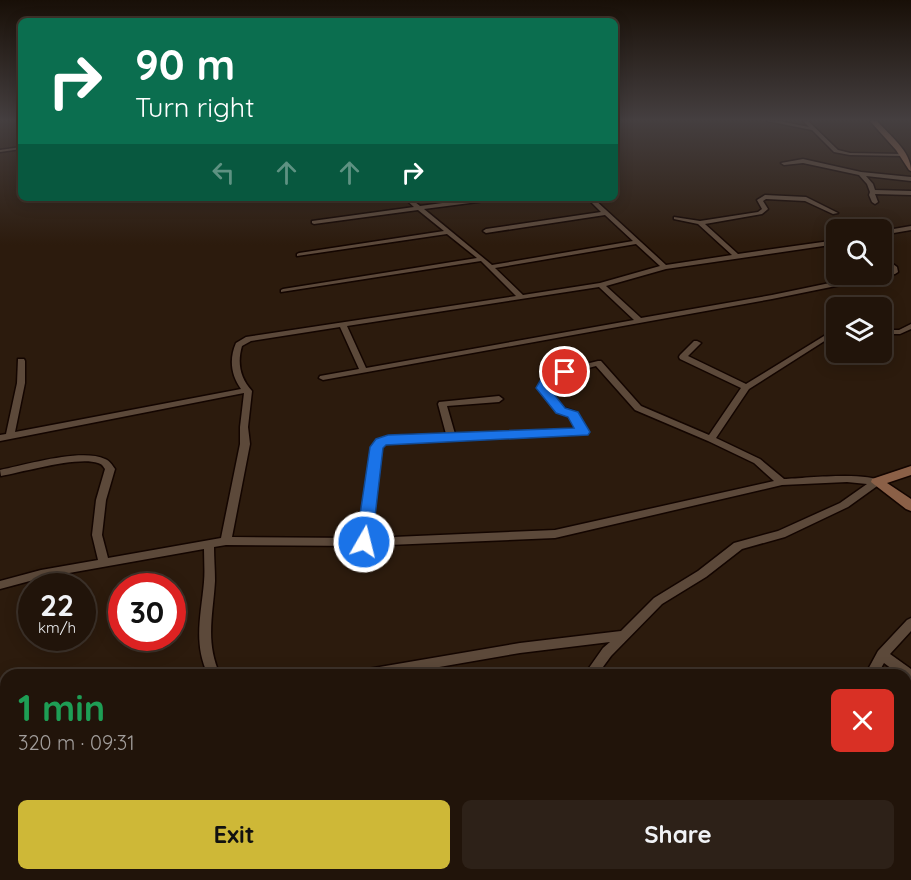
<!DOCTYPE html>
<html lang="en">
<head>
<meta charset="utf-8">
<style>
	:root { --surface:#21140a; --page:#2d2118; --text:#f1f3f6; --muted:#a29e9c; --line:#3e332b; --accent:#ceb837 }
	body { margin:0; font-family:Quicksand,sans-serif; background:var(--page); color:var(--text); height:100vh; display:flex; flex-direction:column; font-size:22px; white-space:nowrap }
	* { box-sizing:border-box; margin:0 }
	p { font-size:20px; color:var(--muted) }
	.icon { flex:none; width:33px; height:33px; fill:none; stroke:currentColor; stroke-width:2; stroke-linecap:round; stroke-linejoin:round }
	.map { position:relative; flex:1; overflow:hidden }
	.sheet { position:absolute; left:0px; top:669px; width:912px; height:212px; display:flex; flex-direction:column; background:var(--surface); border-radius:18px 18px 0 0; box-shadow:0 3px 15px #0003,0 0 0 2px var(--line) }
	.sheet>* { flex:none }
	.banner { position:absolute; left:18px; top:18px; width:600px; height:183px; border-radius:9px; box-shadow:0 3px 15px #0003,0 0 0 2px var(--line); background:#0b6e4f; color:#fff; overflow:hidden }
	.buttons { position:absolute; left:826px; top:219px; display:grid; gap:12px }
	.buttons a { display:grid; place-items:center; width:66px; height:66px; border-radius:9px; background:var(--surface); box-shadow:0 3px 15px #0003,0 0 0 2px var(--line); font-size:30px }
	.speed { position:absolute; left:18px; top:573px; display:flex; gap:12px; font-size:30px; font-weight:700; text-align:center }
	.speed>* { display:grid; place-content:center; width:78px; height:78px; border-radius:50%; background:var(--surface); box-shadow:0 3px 15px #0003,0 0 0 2px var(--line); line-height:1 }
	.speed small { font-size:15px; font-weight:400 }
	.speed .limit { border:9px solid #d22; background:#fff; color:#111 }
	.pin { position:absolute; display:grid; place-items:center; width:51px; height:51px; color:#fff; margin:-26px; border:3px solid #fff; border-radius:50%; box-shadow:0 2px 6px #0007 }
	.me { position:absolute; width:66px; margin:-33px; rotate:8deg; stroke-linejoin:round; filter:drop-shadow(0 0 4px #0008) }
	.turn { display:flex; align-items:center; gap:21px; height:126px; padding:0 18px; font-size:27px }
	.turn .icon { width:78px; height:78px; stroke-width:2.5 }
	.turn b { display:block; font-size:42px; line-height:51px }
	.lanes { display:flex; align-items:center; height:57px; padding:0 18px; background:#0003; justify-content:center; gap:30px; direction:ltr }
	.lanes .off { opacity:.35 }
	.round { display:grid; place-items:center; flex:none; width:63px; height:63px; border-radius:9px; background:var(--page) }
	.head { display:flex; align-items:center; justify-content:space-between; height:102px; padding:0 18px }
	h1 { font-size:36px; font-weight:700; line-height:45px; color:#1e9e55 }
	.primary-button { display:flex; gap:12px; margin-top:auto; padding:12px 18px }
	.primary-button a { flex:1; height:69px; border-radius:9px; background:var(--accent); color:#111; font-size:24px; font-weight:700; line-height:69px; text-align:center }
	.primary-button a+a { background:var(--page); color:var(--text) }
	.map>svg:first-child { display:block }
</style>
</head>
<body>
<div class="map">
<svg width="911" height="880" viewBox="0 0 911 880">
	<rect width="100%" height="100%" fill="#2c1b0d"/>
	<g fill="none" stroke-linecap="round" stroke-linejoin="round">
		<g stroke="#130500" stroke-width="3">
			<g id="street">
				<path d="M767,121H779L809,127L803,121H808L838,150L850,153L902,154L904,155L902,156L850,155L834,152L812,130Z"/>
				<path d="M21,147V149L0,152V150Z"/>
				<path d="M803,159L861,172L911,177V181L866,176L873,184L875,190L911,191V195L875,194L878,202L875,204L872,202L869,195L870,192L867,184L859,175L803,163L784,165L781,163Z"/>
				<path d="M765,195L806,197L838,213L833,214L805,201L766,199L763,201L768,209L762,214L705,224L738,254L837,240V244L666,269L606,286L641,318L772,295L873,274H882V273L892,271V269L882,261V256L897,267L898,272L895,274L772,299L323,380L319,378L320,376L359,369L340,327L251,341L242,346C237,363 240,378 252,391L248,427L250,444L232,537L359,538L372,447L378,440L388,436L446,434L438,404L439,402L499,396L503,399L499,402L447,406L455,434L577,429L570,416L558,412L538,388L545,374L598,361H601L641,406L709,435L741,388L680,359L679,357L680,355L694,341H697L701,343L688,356L746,384L837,328V333L749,389L716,438L760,459L784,479C804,478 869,471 882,482L880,484L848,507L785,537L742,549L706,577L662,604L611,656L597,675H584L603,648L610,642L520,653L393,675H356L358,671L362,670L520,643L621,631L654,598L698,571L734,543L778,531L840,503L867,484L847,482L782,485L555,538L364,546L226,545L214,547C214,558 215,569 215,581C213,615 205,642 220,675H208C193,643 201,616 204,582C205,571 204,560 204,549L41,578L0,589V581L41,570L98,560L92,535L96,500L105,469C103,466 102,464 98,463C78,456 23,472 1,476L0,470C26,465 81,448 105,459C110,461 112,465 115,469L106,500L102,535L108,558L221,538L240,444V427L244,393L0,441V435L6,434L17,383L18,359H24L25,361V383L15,432L241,389C231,375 229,359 236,343L246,337L516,296L481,261L281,292V290L283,289L477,258L447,234L297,256V254L299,253L444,231L418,210L314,224L312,223V221L414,207L404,198H410L420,206L480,198H496L493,200L424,209L492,265L633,241L605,215L486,233L483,231L486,229L601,212L587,198H593L666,265L732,255L698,224L674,219V217L700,221L758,212L762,209L757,200ZM636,244L660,266L600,283L523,295L495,268ZM599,287L634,320L366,368L347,326ZM596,366L635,410L708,441L754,463L774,481L555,530L370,538L381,447L384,444L389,442L586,434L587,432L576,412L564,408L546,388L551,378Z"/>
				<path d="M911,226V230L882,235V231Z"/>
				<path d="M911,324V329L900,334H882V330H899Z"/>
				<path d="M911,618V631L890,654L911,669V681L906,679V675H900L884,663L877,675H865L878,651L907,620Z"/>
				<path d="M90,874H112L109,880H87Z"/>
				<path d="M179,874H197L200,880H181Z"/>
				<path d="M398,874H417L415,880H395Z"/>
				<path d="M714,874H730L728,880H711Z"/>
			</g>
		</g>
		<g stroke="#130500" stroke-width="3">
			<g id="secondary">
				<path d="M870,121H877C889,135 911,151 911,171L909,170L896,150Z"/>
				<path d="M911,466V475L887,483L911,499V511L906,509L871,482L872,479Z"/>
			</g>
		</g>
		<use href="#street" fill="#5c493a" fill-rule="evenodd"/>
		<use href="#secondary" fill="#8b6047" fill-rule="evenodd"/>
	</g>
	<linearGradient id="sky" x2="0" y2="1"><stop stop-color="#180f07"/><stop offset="0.49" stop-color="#453f40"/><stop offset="1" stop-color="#453f40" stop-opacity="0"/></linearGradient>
	<rect width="911" height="245" fill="url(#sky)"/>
	<path fill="#1a73e8" stroke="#114b97" stroke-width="1.5" d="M565,368L571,372L553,379L549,388L565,408L578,412L590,432L588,435L386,445L383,448L372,542L369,546H358L356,542L370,447L376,439L388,435L574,428L568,417L556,413L536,388L544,374Z"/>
</svg>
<div class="buttons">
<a><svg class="icon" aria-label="search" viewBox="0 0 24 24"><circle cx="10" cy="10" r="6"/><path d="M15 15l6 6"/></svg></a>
<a><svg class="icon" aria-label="layers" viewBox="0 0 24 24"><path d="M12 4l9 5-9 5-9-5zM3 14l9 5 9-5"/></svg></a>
</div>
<div class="speed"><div>22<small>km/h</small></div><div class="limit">30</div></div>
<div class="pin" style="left:565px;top:372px;background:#d93025"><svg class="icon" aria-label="arrive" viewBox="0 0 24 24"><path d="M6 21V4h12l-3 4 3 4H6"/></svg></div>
<svg class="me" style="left:364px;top:542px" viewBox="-20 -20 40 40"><circle r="17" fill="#1a73e8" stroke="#fff" stroke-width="3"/><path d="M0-11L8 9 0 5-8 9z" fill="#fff"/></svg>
<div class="banner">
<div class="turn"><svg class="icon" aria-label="right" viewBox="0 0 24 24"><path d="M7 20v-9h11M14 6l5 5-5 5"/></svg><div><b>90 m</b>Turn right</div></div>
<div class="lanes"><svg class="icon off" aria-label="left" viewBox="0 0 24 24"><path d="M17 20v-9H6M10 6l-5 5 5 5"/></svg><svg class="icon off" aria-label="ahead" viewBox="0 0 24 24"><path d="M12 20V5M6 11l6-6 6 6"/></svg><svg class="icon off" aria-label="ahead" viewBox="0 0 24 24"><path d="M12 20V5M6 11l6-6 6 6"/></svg><svg class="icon" aria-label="right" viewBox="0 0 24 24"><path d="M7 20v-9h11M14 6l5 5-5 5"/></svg></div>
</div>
<section class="sheet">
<div class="head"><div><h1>1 min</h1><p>320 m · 09:31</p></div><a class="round" style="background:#d93025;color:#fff"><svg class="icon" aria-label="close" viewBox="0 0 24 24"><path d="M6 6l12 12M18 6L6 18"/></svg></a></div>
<div class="primary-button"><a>Exit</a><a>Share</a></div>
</section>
</div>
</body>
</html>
